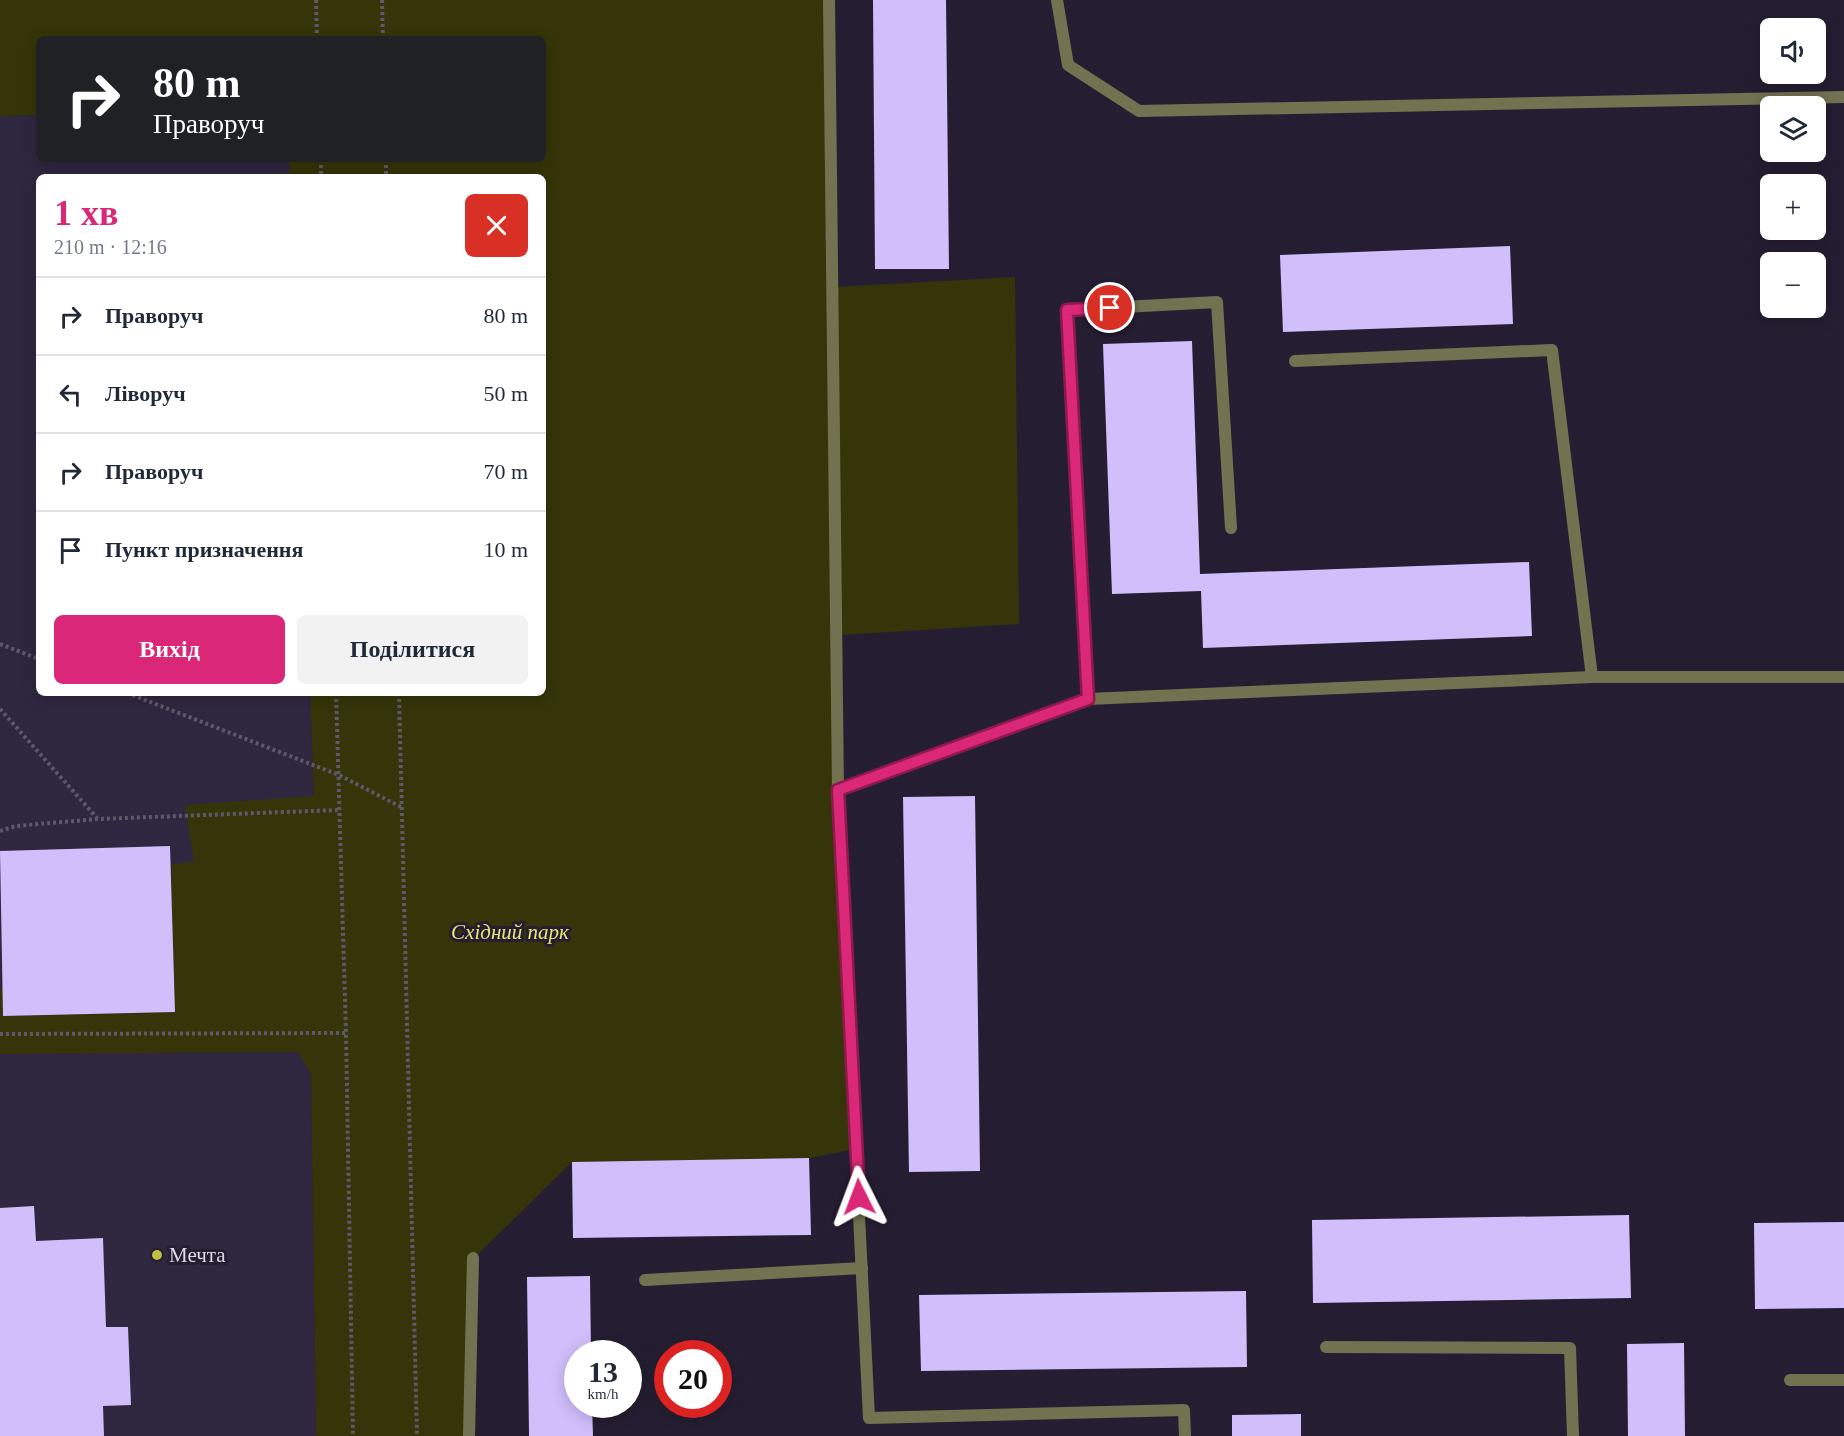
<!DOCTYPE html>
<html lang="uk">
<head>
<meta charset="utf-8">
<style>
	:root { --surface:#fff; --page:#f2f2f3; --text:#1f2937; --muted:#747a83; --line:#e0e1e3; --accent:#db2777 }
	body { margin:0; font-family:"Times New Roman",serif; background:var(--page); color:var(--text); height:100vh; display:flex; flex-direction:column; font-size:22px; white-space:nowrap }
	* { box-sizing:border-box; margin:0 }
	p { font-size:20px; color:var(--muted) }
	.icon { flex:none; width:33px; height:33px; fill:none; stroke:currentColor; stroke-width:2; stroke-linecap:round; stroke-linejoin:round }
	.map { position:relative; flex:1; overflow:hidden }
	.sheet { position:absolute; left:36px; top:174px; width:510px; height:522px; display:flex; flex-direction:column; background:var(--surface); border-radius:9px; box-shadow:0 3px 15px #0003 }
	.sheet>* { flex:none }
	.top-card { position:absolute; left:36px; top:36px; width:510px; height:126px; border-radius:9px; box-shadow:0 3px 15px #0003; background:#202124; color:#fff; overflow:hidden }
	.controls { position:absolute; left:1760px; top:18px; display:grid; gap:12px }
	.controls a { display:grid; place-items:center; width:66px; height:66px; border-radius:9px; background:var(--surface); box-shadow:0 3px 15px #0003; font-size:30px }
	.speed { position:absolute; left:564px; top:1340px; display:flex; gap:12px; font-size:30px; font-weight:700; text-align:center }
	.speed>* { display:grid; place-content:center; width:78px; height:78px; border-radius:50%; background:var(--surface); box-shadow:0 3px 15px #0003; line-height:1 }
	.speed small { font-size:15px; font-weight:400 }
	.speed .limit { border:9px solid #d22; background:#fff; color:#111 }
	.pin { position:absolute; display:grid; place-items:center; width:51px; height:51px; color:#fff; margin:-26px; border:3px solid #fff; border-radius:50%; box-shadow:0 2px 6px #0007 }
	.me { position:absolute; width:66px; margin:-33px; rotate:357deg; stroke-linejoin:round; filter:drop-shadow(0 0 4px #0008) }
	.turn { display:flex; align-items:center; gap:21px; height:126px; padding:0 18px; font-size:27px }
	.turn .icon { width:78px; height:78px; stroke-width:2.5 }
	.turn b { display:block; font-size:42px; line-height:51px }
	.round { display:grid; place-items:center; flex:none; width:63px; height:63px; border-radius:9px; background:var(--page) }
	.headline { display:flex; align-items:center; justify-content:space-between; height:102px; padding:0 18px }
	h1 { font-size:36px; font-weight:700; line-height:45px; color:var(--accent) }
	.button { display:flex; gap:12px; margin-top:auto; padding:12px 18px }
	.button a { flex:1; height:69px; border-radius:9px; background:var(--accent); color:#fff; font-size:24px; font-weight:700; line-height:69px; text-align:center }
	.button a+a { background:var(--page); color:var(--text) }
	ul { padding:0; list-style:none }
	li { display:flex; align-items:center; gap:18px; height:78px; padding:0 18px; border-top:2px solid var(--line) }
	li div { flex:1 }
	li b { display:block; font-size:22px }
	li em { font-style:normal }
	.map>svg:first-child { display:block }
</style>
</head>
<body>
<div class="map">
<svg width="1844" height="1436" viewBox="0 0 1844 1436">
	<rect width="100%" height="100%" fill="#251e32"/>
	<g fill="#2f273f">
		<path d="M39,115V159H289L290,177H39V693H310L314,796L194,862L171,865L175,1012L3,1016L2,989H0V116Z"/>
		<path d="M298,1051L311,1074L316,1436H0V1054Z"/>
	</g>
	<path fill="#353509" d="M0,0H829L835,287L1015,277L1019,624L841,635L838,791L856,1149L809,1158L572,1162L473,1259L470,1436H316L311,1074L298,1052L0,1054V989H3V1016L174,1012L171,864L194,862L185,805L314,796L310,693H543V177H290L289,159H543V39H39V115L0,116Z"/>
	<g fill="#d1bffc">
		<path d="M873,0H946L949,269H875Z"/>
		<path d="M1510,246L1513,324L1283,332L1280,255Z"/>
		<path d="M1192,341L1200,574L1529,562L1532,636L1203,648L1201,591L1112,594L1103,344Z"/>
		<path d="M975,796L980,1171L909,1172L903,797Z"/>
		<path d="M170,846L175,1012L3,1016L0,851Z"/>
		<path d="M809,1158L811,1235L573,1238L572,1162Z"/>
		<path d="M34,1206L36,1241L103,1238L106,1327H128L131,1405L103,1406L104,1436H0V1208Z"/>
		<path d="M1629,1215L1631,1298L1313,1303L1312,1220Z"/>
		<path d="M1844,1222V1308L1755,1309L1754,1223Z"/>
		<path d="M590,1276L591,1353H578V1404H592L593,1436H529L527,1277Z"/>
		<path d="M1246,1291L1247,1367L921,1371L919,1295Z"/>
		<path d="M1684,1343L1685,1436H1628L1627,1344Z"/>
		<path d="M1301,1414V1436H1232V1415Z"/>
	</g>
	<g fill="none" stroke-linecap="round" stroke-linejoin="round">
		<g stroke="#5e586b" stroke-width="4" stroke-dasharray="3 3" stroke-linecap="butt">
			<path d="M316,0L317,39"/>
			<path d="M382,0L383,39"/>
			<path d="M321,159V177"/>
			<path d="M386,159V177"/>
			<path d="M0,644L39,659"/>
			<path d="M127,693L339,775L401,807"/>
			<path d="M336,693L346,1033L353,1436"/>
			<path d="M399,693L417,1436"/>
			<path d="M0,709L97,818"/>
			<path d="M0,831L16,826L98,819L339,810"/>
			<path d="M0,1034L346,1033"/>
		</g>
		<g stroke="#727251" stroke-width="12">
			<path d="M829,0L838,791L869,1418L1184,1410L1185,1436"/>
			<path d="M1057,0L1068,65L1139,111L1844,97"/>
			<path d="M1295,361L1552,350L1592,677"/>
			<path d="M1088,699L1067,310L1217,302L1231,528"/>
			<path d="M838,791L1088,699L1592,677H1844"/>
			<path d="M645,1280L862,1268"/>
			<path d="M1326,1347L1570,1348L1573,1436"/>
			<path d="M1790,1380H1844"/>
			<path d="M469,1436L473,1258"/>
		</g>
	</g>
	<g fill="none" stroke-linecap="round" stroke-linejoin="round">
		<g stroke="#8e194d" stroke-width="15">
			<path id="route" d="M859,1197L838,790L1088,699L1067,310L1110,308"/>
		</g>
		<use href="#route" stroke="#db2777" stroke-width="10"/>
	</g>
	<circle fill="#c0be41" stroke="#251e32" stroke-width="2" cx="157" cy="1255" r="6"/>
	<g text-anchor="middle" stroke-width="6" stroke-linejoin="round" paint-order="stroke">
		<g font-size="21" font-style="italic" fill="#e7e774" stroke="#251e32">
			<text x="510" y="939">Східний парк</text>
		</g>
		<g font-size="21" fill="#ddd9e7" stroke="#251e32" text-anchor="start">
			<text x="169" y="1262">Мечта</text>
		</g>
	</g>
</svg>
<div class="controls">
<a><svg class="icon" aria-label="sound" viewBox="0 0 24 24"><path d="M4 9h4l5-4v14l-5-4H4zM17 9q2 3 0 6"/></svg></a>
<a><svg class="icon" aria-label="layers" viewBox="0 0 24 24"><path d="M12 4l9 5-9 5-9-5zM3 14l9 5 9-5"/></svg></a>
<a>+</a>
<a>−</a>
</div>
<div class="speed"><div>13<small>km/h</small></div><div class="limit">20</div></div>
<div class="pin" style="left:1110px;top:308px;background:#d93025"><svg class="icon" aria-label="arrive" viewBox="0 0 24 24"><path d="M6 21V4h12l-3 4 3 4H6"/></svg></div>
<svg class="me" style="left:859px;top:1197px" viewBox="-20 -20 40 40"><path d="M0-17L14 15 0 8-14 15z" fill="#db2777" stroke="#fff" stroke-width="4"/></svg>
<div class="top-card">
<div class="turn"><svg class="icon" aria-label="right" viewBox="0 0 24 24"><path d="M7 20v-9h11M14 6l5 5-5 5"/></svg><div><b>80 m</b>Праворуч</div></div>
</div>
<section class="sheet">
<div class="headline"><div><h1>1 хв</h1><p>210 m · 12:16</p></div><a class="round" style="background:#d93025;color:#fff"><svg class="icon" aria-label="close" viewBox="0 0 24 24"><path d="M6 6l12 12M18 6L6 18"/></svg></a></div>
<ul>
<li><svg class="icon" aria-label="right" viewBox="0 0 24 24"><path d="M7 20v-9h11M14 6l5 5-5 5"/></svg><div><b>Праворуч</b></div><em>80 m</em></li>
<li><svg class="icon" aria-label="left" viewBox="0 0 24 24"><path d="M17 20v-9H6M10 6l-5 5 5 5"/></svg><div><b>Ліворуч</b></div><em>50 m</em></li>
<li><svg class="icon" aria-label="right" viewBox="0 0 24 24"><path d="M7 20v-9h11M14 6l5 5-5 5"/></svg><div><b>Праворуч</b></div><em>70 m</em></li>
<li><svg class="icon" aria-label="arrive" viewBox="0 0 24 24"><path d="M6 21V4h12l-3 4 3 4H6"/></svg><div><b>Пункт призначення</b></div><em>10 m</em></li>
</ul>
<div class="button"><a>Вихід</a><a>Поділитися</a></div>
</section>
</div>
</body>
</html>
